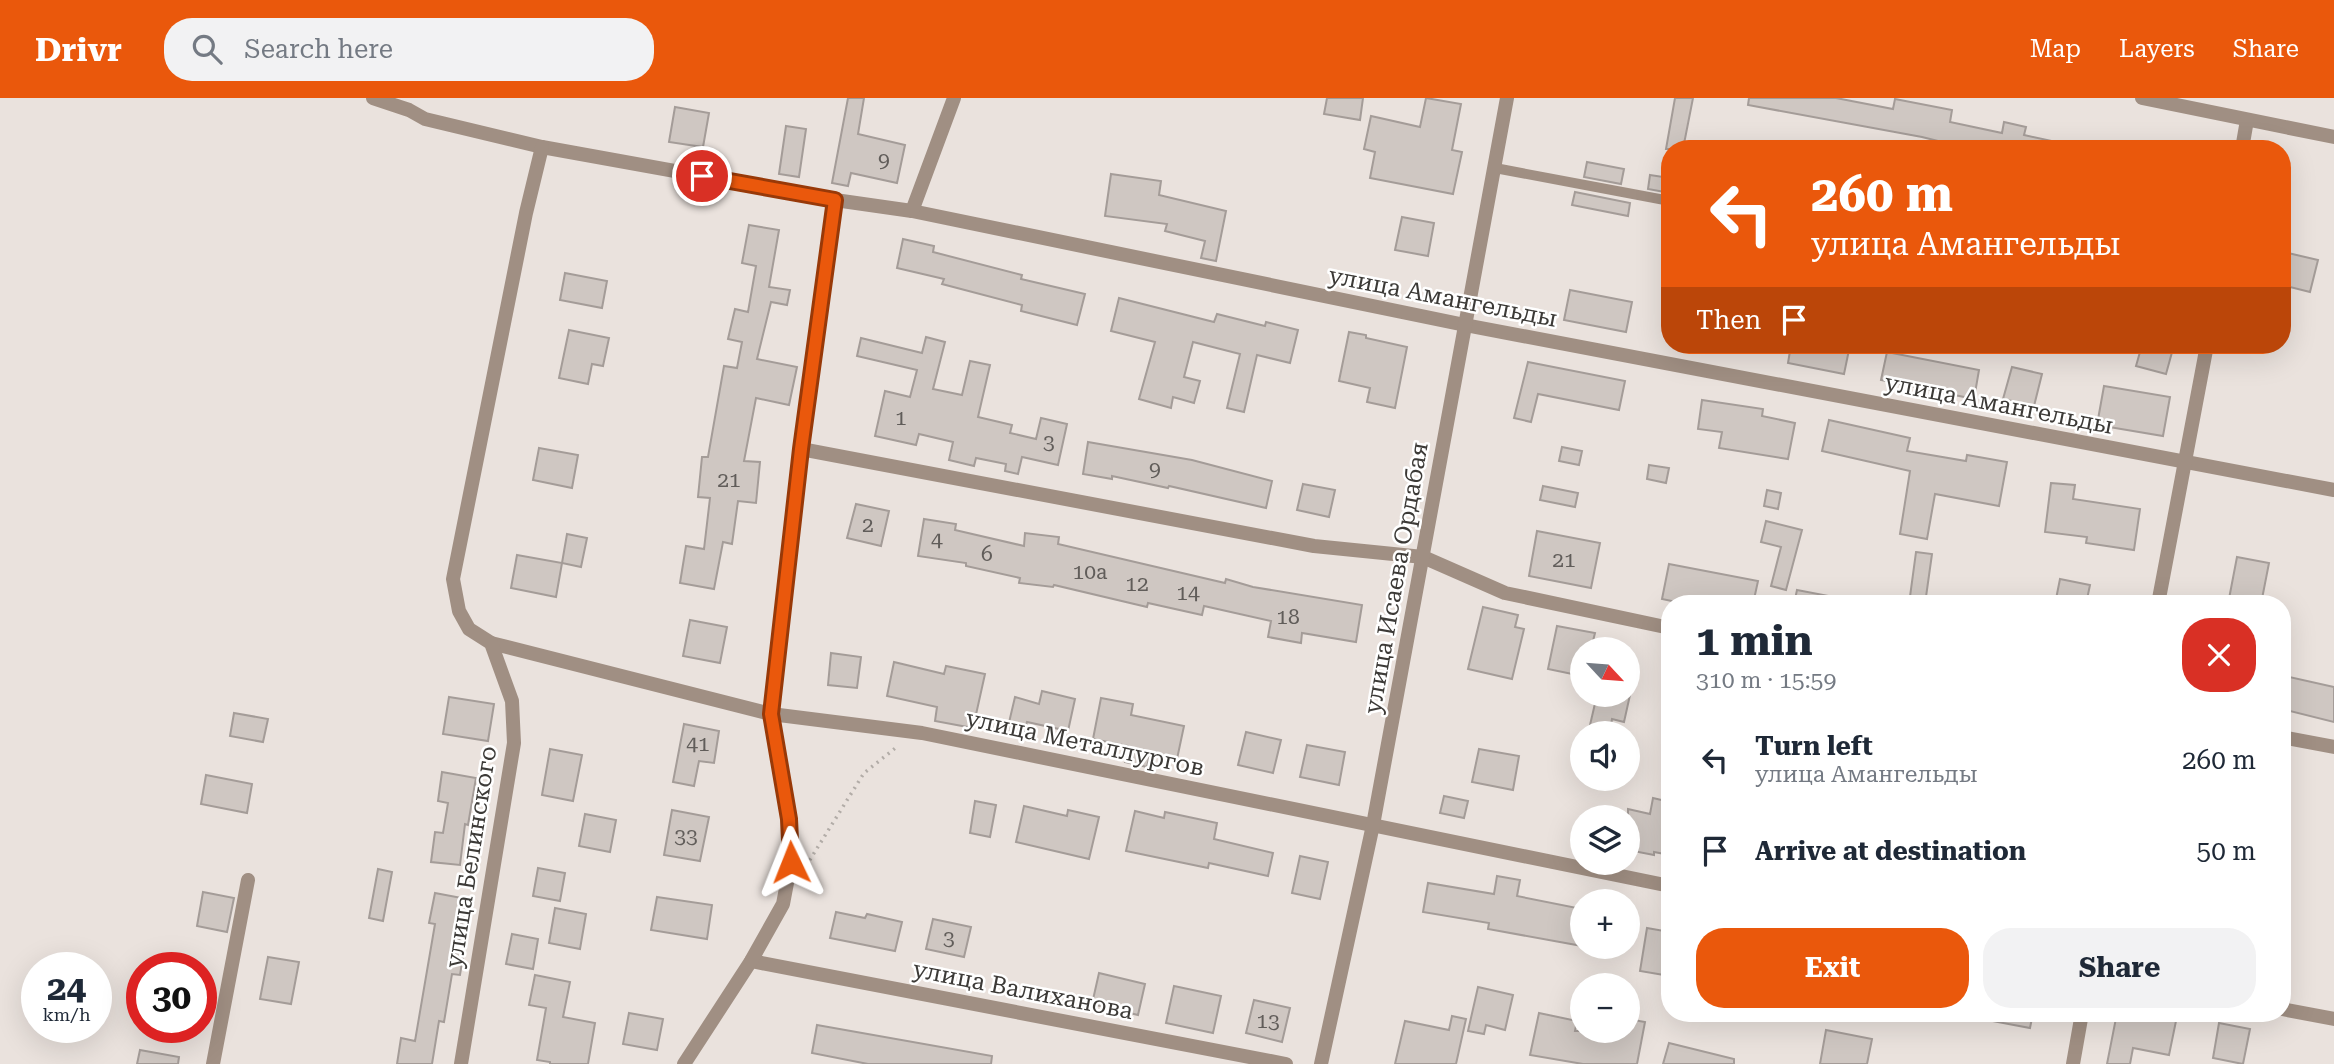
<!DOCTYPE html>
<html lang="en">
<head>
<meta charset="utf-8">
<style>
	:root { --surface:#fff; --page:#f2f2f3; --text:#1f2937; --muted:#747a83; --accent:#ea580c }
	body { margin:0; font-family:"Roboto Serif",serif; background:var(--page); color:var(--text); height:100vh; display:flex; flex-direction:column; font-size:26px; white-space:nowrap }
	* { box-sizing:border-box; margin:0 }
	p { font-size:23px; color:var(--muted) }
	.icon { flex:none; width:38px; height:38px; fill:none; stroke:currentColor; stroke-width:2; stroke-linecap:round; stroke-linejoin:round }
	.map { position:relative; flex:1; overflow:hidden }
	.details { position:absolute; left:1661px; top:497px; width:630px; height:427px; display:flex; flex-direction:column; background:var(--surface); border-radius:28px; box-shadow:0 7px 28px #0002 }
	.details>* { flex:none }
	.guide { position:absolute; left:1661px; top:42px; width:630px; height:214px; border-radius:28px; box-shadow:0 7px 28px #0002; background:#ea580c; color:#fff; overflow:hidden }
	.needle { width:46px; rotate:116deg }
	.buttons { position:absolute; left:1570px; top:539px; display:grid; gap:14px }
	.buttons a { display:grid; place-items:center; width:70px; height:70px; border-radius:50%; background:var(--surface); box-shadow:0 7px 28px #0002; font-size:35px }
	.speed { position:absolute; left:21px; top:854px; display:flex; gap:14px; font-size:35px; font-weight:700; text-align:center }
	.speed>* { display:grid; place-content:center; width:91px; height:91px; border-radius:50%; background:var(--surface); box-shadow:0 7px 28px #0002; line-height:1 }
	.speed small { font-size:18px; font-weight:400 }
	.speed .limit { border:10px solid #d22; background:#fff; color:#111 }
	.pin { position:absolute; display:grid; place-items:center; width:60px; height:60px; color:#fff; margin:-30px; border:4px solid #fff; border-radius:50%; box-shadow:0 2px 7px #0007 }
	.me { position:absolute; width:77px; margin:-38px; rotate:358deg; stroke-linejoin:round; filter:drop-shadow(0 0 5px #0008) }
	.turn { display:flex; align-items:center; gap:24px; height:147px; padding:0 35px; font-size:32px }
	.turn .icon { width:91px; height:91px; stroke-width:2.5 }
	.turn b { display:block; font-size:49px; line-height:60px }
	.then { display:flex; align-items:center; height:66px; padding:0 35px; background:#0003; gap:14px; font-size:26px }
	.round { display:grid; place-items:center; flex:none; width:74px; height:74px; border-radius:28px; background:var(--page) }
	.summary { display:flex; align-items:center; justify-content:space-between; height:119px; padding:0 35px }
	h1 { font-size:42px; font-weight:700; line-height:52px }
	.button { display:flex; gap:14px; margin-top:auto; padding:14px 35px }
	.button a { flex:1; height:80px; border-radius:28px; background:var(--accent); color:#fff; font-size:28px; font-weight:700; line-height:80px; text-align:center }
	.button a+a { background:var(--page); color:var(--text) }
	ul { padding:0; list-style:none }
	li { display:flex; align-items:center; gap:21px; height:91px; padding:0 35px }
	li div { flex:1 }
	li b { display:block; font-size:26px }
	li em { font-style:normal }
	header { display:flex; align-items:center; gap:42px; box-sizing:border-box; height:98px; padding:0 35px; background:var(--accent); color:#fff }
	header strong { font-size:33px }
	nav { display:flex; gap:38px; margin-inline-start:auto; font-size:24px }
	.search { width:490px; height:63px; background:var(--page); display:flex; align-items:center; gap:18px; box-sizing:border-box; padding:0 24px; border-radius:28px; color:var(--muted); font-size:26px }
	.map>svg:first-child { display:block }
</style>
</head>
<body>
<header>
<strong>Drivr</strong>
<div class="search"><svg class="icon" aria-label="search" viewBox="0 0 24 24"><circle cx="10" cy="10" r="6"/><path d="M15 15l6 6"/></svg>Search here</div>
<nav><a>Map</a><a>Layers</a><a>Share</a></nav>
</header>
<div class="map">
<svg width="2334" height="966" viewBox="0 0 2334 966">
	<rect width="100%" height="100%" fill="#eae2dd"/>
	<g fill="#cfc7c2" stroke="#a49c98" stroke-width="2">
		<path d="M848,0H864L858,36L905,47L897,85L851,75L848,88L832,85Z"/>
		<path d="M1327,0H1363L1360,22L1324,16Z"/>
		<path d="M1426,0L1461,6L1452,52L1462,54L1453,96L1370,80L1375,54L1364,51L1371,18L1420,29Z"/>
		<path d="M1675,0H1693L1683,51H1666Z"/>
		<path d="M1749,0H1836L1893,11L1895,1L1952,12L1950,24L2002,35L2004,24L2026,29L2024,37L2061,45L2060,51H1970L1922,39L1748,7Z"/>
		<path d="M675,9L709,15L703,49L669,44Z"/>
		<path d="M786,28L806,31L799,79L779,76Z"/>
		<path d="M1587,64L1624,71L1621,86L1584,79Z"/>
		<path d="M1111,76L1161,83L1159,97L1226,113L1216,163L1201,160L1205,143L1165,133L1167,126L1105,118Z"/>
		<path d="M1650,77L1670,80V95L1648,91Z"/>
		<path d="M1575,94L1630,105L1628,118L1572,107Z"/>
		<path d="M1402,119L1434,125L1428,158L1395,152Z"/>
		<path d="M749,127L779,132L769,189L790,192L787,207L771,204L757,261L797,269L789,307L756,300L744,363L760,364L756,405L738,403L732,446L723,444L714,491L680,485L686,448L704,451L710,400L698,399L702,359H708L724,268L737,270L742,244L728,241L735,211L748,214L756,168L742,165Z"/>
		<path d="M903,141L934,148L933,154L1022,177L1021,181L1085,196L1077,227L1021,213L1022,207L942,186L944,181L897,170Z"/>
		<path d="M2288,155L2318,162L2310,194L2282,187V177Z"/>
		<path d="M565,175L607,183L602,210L560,202Z"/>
		<path d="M1570,192L1632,204L1626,234L1564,222Z"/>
		<path d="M1119,200L1214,224L1217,216L1265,228L1266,224L1298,232L1290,265L1257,257L1244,314L1227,310L1240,256L1193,244L1184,279L1200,283L1194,305L1173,299L1171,310L1139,301L1155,244L1111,233Z"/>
		<path d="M569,232L609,240L603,268L592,266L588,286L559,280Z"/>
		<path d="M1349,234L1366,237V240L1407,249L1395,310L1367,304L1370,290L1339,283Z"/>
		<path d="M926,239L945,244L933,291L962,297L970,263L990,267L978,319L1012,327L1010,335L1036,341L1041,320L1067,326L1058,367L1022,359L1018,376L1005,373L1006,366L976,360L974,368L949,362L953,344L919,336L916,347L875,338L885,293L910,299L917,272L857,258L861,240L922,255Z"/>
		<path d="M1791,247H1850L1844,276L1788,265Z"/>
		<path d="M2142,247H2174L2166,276L2136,268Z"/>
		<path d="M1887,254L1979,272L1974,301L1881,282Z"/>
		<path d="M1528,264L1625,283L1619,312L1538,296L1531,324L1514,320Z"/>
		<path d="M2012,269L2042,276L2034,308L2003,301Z"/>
		<path d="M2104,288L2170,299L2163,338L2097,327Z"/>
		<path d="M1702,302L1763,311L1762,318L1795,325L1788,361L1719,350L1722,334L1698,331Z"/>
		<path d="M1829,322L1910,340L1907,353L1966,363L1967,357L2007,364L1999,408L1935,396L1927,441L1900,436L1910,373L1822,353Z"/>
		<path d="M1088,344L1192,362L1272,383L1266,410L1169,388L1168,390L1112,378V381L1083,376Z"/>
		<path d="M1562,349L1582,353L1579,367L1559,363Z"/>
		<path d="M539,350L578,357L572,390L533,382Z"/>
		<path d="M1649,367L1669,370L1666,385L1647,381Z"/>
		<path d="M2051,385L2075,387L2073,401L2140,411L2134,452L2086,445L2087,439L2045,434Z"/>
		<path d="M1303,386L1335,392L1329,419L1297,412Z"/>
		<path d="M1543,388L1578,395L1575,409L1540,402Z"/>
		<path d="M1767,392L1781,395L1778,411L1764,408Z"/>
		<path d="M856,406L889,413L881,448L847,440Z"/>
		<path d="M924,421L956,426L955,432L1024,448L1025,435L1059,439L1058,446L1225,485L1226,481L1253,489L1362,507L1356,544L1302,535L1301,545L1268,539L1271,523L1204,508L1202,517L1148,505L1147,509L1054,487L1053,489L1019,485L1020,480L966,468V465L918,458Z"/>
		<path d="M1766,423L1802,432L1786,492L1771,488L1781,449L1761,444Z"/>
		<path d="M1537,433L1600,445L1591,490L1529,478Z"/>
		<path d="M567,436L587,440L581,469L562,465Z"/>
		<path d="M1916,454L1932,456L1925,506H1909Z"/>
		<path d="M517,457L562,465L556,499L511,490Z"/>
		<path d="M2237,459L2269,465L2261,506H2228Z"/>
		<path d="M1669,466L1758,483L1753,506H1686L1662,501Z"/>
		<path d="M2060,481L2090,487L2086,506H2055Z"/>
		<path d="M1797,492L1834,499V506H1794Z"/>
		<path d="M1483,509L1518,517L1515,529L1524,531L1512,581L1468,571Z"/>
		<path d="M690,522L727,529L720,565L683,558Z"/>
		<path d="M1557,528L1595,535L1591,551H1582V578L1548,571Z"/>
		<path d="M831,555L861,559L857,590L828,587Z"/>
		<path d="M894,564L944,576L946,568L985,576L973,630L935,623L937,609L887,598Z"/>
		<path d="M2285,578L2334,589V624L2282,611Z"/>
		<path d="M1042,593L1075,601L1068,633L1027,624L1023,637L1007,633L1015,599L1039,606Z"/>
		<path d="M1597,597H1630L1624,624L1612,621L1610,632L1590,627Z"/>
		<path d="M449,599L494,606L488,643L443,636Z"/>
		<path d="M1101,600L1133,606L1131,617L1184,628L1177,661L1150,656L1147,669L1125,664L1128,648L1093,641Z"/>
		<path d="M234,615L268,621L263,644L230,638Z"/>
		<path d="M684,626L719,633L714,665L699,663L694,688L673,684Z"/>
		<path d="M1246,634L1281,642L1273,675L1238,667Z"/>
		<path d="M1307,647L1345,654L1339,687L1300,679Z"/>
		<path d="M550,651L582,657L573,703L542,697Z"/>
		<path d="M1479,651L1519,658L1513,692L1472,684Z"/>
		<path d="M442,674L476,680L468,727L465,726L460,767L431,764L435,734L443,735L448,705L438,703Z"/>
		<path d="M206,677L252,686L247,715L201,706Z"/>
		<path d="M1444,698L1468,703L1464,720L1440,715Z"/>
		<path d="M1653,700L1670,704V757L1654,754V757L1628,752V711L1650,716Z"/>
		<path d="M975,703L996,707L990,739L970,735Z"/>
		<path d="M1024,708L1067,718L1068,712L1099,719L1089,761L1016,744Z"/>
		<path d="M672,712L709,719L700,763L664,757Z"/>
		<path d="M1135,713L1164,720L1165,714L1217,725L1214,741L1273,755L1268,778L1209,765L1208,770L1126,753Z"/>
		<path d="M585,716L616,722L610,754L579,748Z"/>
		<path d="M1300,758L1328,764L1320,801L1292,795Z"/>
		<path d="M538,770L565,775L560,803L533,798Z"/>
		<path d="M378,771L392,774L383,823L369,820Z"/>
		<path d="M1497,778L1520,782L1517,798L1582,811V848L1488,831L1489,825L1423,814L1428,785L1494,796Z"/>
		<path d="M203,794L234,800L227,834L197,828Z"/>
		<path d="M435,795L467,801L458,850L464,852L460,877L452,876L444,924L439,923L432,966H397L401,940L415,943L435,826L429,825Z"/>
		<path d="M657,799L712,807L707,841L651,832Z"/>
		<path d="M555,810L586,816L580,851L549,845Z"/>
		<path d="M836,814L865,820L867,816L902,824L895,853L830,840Z"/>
		<path d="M933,821L971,829L964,859L926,851Z"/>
		<path d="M1647,830L1670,834V878L1640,873Z"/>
		<path d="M512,836L538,841L533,871L506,866Z"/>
		<path d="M268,859L299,864L291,906L260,901Z"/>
		<path d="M1099,875L1145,886L1138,917L1092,906Z"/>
		<path d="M535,877L570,884L563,919L595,925L588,966H550V964L537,962L546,910L529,907Z"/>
		<path d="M1174,888L1221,898L1213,935L1166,925Z"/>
		<path d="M1478,889L1513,897L1505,932L1486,927L1484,936L1468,933Z"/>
		<path d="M1254,902L1290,910L1282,944L1246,935Z"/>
		<path d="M629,915L663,921L657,952L623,946Z"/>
		<path d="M1539,915L1577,923L1575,933H1628V921L1645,924L1637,966H1583L1530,957Z"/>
		<path d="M1988,915H2033L2030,930L1987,922Z"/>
		<path d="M2117,915H2136L2176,923L2169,957L2133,950L2130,966H2107Z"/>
		<path d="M1452,918L1466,921L1456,966H1395L1405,923L1449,932Z"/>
		<path d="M2219,925L2250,931L2243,966L2213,960Z"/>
		<path d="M817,927L992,958L991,966H868L812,955Z"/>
		<path d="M1826,932L1872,941L1867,966H1820Z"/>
		<path d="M1669,945L1734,961V966H1663Z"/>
		<path d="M140,952L179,959L178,966H137Z"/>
	</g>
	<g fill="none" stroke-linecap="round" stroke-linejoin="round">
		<path stroke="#b2aca7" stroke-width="3.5" stroke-dasharray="2 5" stroke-linecap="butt" d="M806,768L864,675L898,648"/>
		<path stroke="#a08f83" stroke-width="10" d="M1495,70L1670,103"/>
		<g stroke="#a08f83" stroke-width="14">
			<path d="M373,0L409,12L425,21L542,49L835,102L912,113L1465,227L2334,392"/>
			<path d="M2142,0L2334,39"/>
			<path d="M2242,51L2247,22"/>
			<path d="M912,113L954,0"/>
			<path d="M801,351L1314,448L1423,459L1505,495L1670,530"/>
			<path d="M2158,506L2207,247"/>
			<path d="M491,545L771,616L922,635L1670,788"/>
			<path d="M2282,639L2334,649"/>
			<path d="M751,863L1286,966"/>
			<path d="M2282,911L2334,921"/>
			<path d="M213,966L248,782"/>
			<path d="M461,966L514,645L512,603L491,545L469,531L459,513L453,481L526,115L542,49"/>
			<path d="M684,966L751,863L783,806L791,764L789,721L771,616L801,351L835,102"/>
			<path d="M1321,966L1373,727L1507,0"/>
			<path d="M2073,966L2082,915"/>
		</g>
	</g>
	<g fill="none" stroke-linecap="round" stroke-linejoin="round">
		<g stroke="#983908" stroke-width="18">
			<path id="route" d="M702,78L835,102L801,351L771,616L789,721L791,764"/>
		</g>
		<use href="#route" stroke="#ea580c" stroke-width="12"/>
	</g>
	<g text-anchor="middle" stroke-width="5" stroke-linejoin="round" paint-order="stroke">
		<g font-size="21" fill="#615d5a">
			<text x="884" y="69">9</text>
			<text x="901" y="327">1</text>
			<text x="1049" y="351">3</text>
			<text x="1155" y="378">9</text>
			<text x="729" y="389">21</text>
			<text x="868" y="434">2</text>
			<text x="937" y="449">4</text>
			<text x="987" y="463">6</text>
			<text x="1564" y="469">21</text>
			<text x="1090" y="481">10а</text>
			<text x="1137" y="493">12</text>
			<text x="1188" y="502">14</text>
			<text x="1288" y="526">18</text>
			<text x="698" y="653">41</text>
			<text x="686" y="745">33</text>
			<text x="949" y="847">3</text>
			<text x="1268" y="930">13</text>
		</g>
		<g font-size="24" fill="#3c3a37" stroke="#fff">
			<text transform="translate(1443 199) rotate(11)" y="8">улица Амангельды</text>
			<text transform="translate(1999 306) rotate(11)" y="8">улица Амангельды</text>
			<text transform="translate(1396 480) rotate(-80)" y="8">улица Исаева Ордабая</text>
			<text transform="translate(1085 645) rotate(12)" y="8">улица Металлургов</text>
			<text transform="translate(471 759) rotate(-81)" y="8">улица Белинского</text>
			<text transform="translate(1023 892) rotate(11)" y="8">улица Валиханова</text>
		</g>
	</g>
</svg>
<div class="buttons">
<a><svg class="needle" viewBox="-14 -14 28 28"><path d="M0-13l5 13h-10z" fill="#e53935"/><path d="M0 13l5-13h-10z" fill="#747a83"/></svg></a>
<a><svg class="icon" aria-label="sound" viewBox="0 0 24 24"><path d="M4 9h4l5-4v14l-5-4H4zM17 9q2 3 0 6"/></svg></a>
<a><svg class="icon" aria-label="layers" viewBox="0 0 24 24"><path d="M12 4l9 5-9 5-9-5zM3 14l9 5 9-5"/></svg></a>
<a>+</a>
<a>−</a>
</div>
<div class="speed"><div>24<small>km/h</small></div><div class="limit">30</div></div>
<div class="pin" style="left:702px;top:78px;background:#d93025"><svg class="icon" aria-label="arrive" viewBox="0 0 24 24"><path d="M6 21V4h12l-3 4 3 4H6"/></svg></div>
<svg class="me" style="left:791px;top:764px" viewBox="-20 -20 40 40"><path d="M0-17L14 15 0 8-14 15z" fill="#ea580c" stroke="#fff" stroke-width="4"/></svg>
<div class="guide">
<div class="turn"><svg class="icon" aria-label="left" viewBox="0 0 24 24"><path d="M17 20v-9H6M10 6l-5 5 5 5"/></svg><div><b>260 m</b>улица Амангельды</div></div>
<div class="then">Then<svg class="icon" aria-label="arrive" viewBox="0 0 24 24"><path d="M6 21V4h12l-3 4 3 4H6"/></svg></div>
</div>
<section class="details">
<div class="summary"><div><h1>1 min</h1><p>310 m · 15:59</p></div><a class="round" style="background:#d93025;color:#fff"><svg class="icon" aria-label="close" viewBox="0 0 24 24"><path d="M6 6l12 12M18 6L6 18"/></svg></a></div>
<ul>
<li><svg class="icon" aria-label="left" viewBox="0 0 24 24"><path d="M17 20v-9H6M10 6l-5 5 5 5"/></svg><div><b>Turn left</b><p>улица Амангельды</p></div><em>260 m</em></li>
<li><svg class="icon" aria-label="arrive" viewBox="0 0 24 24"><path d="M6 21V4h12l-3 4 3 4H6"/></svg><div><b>Arrive at destination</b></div><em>50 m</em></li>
</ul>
<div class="button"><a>Exit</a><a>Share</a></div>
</section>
</div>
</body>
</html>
